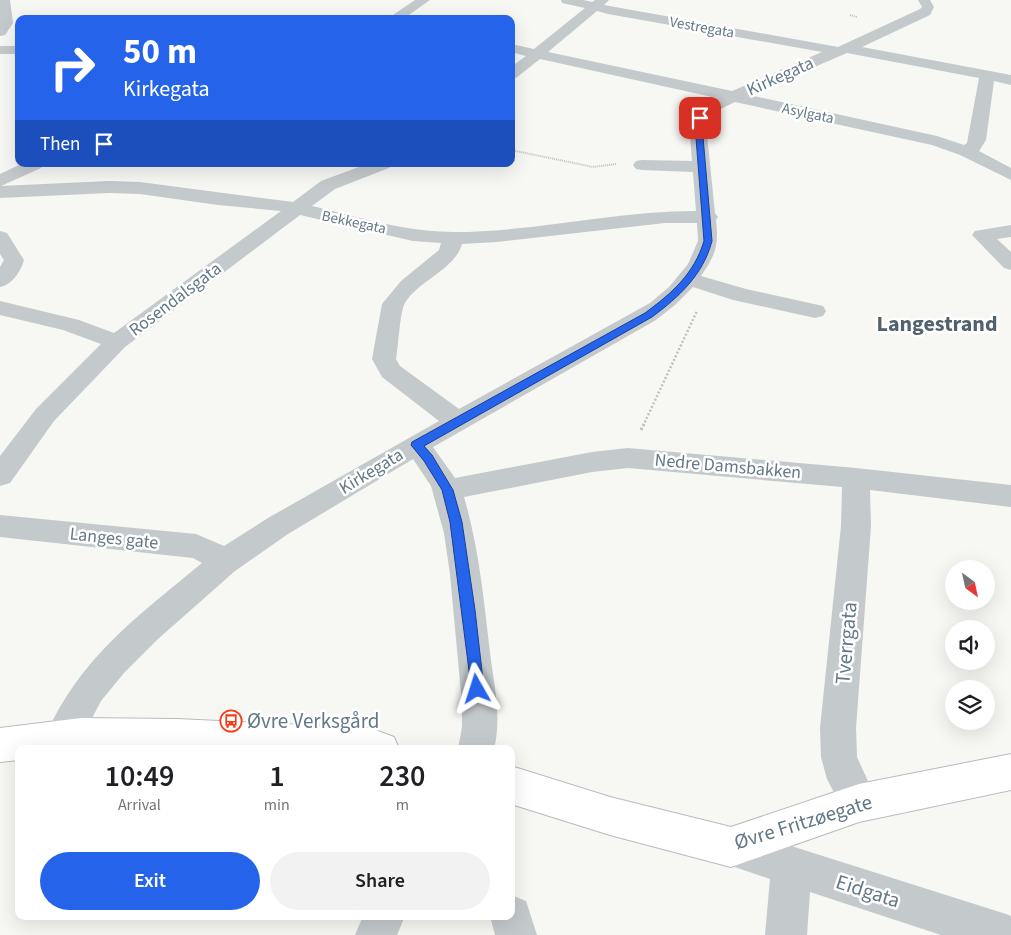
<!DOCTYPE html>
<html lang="en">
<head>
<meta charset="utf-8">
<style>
	:root { --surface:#fff; --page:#f2f2f2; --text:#202124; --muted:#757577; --accent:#2563eb }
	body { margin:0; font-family:"Source Sans 3",sans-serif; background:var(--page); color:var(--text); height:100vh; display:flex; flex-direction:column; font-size:19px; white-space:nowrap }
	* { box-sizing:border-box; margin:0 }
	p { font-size:16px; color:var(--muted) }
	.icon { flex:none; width:28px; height:28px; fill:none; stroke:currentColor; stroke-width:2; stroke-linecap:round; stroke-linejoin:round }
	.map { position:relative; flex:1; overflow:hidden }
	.panel { position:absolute; left:15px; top:745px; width:500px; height:175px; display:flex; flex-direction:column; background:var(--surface); border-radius:10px; box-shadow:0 5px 20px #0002 }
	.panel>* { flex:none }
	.banner { position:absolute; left:15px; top:15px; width:500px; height:152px; border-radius:10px; box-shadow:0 5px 20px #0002; background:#2563eb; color:#fff; overflow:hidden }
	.needle { width:32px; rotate:147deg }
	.controls { position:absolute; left:945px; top:560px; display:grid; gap:10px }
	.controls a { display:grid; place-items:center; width:50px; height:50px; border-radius:50%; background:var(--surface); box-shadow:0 5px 20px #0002; font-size:25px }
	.pin { position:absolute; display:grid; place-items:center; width:42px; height:42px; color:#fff; margin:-21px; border-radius:10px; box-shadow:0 2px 8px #0006 }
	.me { position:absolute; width:55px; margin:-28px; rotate:354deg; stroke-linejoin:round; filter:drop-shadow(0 0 4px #0008) }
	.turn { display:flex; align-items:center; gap:18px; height:105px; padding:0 25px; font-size:22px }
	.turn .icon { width:65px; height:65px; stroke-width:2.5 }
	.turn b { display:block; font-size:35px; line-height:42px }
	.then { display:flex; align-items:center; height:48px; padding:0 25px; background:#0003; gap:10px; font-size:19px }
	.eta { display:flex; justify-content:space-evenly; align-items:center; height:85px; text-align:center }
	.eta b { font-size:30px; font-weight:600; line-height:35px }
	.action { display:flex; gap:10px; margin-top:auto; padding:10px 25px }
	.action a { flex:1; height:58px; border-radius:30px; background:var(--accent); color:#fff; font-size:20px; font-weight:600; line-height:58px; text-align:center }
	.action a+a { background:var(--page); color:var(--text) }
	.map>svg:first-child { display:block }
</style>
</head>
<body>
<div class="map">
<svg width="1011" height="935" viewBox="0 0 1011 935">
	<rect width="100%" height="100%" fill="#f7f7f3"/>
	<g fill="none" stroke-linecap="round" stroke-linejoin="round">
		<g stroke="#b7bcbf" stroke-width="2">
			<g id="major">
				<path d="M81,718L177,719L370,728L394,737L399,749H19V760L0,762V728Z"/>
				<path d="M1011,754V790L859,822L731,867L610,835L511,804V766L610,797L731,827L859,784Z"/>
			</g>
		</g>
		<g stroke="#bfc2c4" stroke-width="2" stroke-dasharray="1 1" stroke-linecap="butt">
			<path d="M850,15L857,17"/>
			<path d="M511,150L593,167L616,164"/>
		</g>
		<path stroke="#bfc2c4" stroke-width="2.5" stroke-dasharray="2 2" stroke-linecap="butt" d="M643,426L697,311"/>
		<path stroke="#bfc2c4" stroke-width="3" stroke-dasharray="2.5 2.5" stroke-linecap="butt" d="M641,430L644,424"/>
		<g fill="#c4c9cc" fill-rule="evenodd">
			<path d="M0,0H10L13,23L5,35L0,36Z"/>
			<path d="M415,0H430L403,19H387Z"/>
			<path d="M561,0H583L592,2L595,0H609L604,5L838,47L920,9L922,7L918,0H930L934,7L930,15L862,47L1011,75V85L994,81L986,140L979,151L1011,168V180L960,155L932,145L735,102C722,108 713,112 706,125L715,213L718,217L716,220C719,245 716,254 701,276L746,289L823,306L826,311L823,316L815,318L733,300L693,287L676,304L656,320L433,447L455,478L592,452L628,448L856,468L1011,485V507L870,490L871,526L856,728L857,757L878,803L872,816L859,822L846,816L827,779L821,757L820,728L841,526L842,487L628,468L592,472L464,497C479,548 484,601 490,653C494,685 502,717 494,749H458L462,727V704L450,574L444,533L431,486L413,459L288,534L235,571L158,639L124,673L101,701L76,749H50L45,737C79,658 138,616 202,563L193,558L0,537V515L196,534L224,546L268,518L439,421L382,377L372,359L382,304L401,281L439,250L441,243L413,241L300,215L125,347L54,421L10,483L0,486V456L36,409L101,344L63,330L0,315V301L79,320L114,333L281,211L218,205L140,194L109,193L0,198V174L21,164H44L41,168L1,186L109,181L140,182L293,202L321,181L367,164H392L389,168L335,189L312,206C358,217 406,232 454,232C535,232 615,211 696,211L693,172L642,170L636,169L633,165L636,161L642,160L692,161C690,131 684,112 717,98L540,59L516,78L511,79V67L526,56L511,52V44L534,49L585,8L562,3ZM597,11L608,14L822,52L732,91L548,52ZM847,53L979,78L967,143L964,145L937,136L749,95ZM665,223H697L698,241L688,264L669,287L650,303L459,409L400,366L396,359C398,348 400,314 404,305C415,282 455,270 462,244L497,242Z"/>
			<rect x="0" y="46" width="19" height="8"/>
			<path d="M1011,225V237L997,239L1011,252V270L1004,268L972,235L975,231Z"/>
			<path d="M0,231L7,233L24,260C21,271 12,285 0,287V267L4,260L0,254Z"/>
			<path d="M731,827L1006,914L1011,916V935H941L810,892L807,935H765L770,879L717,861L711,847L717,833Z"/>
			<path d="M511,895L526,901L537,935H495L490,916H511Z"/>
			<path d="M363,916H405L397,935H355Z"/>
		</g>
		<use href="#major" fill="#fff" fill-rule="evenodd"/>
	</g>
	<path fill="#2563eb" stroke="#184099" d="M698,117L704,118L702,125L712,241C703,275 679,297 652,317L424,446L432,455L453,490L462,522L475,610L484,689L482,694L477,696L472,694L450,522L442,490L424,461L411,445L412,442L645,313C672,293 694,274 704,241L695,125Z"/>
	<defs>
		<g id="bus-ring" transform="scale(1.125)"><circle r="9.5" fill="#fff" stroke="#f43b16" stroke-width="1.5"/><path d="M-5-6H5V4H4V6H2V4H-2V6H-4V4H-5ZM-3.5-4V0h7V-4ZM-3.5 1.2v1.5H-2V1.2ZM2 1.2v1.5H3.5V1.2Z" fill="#f43b16"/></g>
	</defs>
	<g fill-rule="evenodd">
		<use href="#bus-ring" x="231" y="721"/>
	</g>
	<g text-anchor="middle" stroke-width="5" stroke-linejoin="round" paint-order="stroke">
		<g font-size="15" fill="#637987" stroke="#fff">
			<text transform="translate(702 27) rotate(10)" y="5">Vestregata</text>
			<text transform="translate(808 113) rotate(12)" y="5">Asylgata</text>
			<text transform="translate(354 222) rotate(12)" y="5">Bekkegata</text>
		</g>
		<g font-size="18" fill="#637987" stroke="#fff">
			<text transform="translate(780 76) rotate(-24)" y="6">Kirkegata</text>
			<text transform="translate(175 299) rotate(-37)" y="6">Rosendalsgata</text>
			<text transform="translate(728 466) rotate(5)" y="6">Nedre Damsbakken</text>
			<text transform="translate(371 471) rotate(-31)" y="6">Kirkegata</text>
			<text transform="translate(114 538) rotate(6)" y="6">Langes gate</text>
		</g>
		<g font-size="21" fill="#637987" stroke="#fff">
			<text transform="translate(846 643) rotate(-85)" y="7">Tverrgata</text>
			<text transform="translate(803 822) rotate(-17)" y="7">Øvre Fritzøegate</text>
			<text transform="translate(868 891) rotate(18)" y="7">Eidgata</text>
		</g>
		<g font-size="21" fill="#637987" stroke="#fff" text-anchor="start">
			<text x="247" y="728">Øvre Verksgård</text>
		</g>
		<g font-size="22" font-weight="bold" fill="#52626c" stroke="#fff">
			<text x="937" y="331">Langestrand</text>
		</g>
	</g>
</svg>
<div class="controls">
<a><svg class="needle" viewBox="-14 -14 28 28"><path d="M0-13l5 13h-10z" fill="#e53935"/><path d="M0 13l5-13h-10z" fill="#757577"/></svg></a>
<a><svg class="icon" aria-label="sound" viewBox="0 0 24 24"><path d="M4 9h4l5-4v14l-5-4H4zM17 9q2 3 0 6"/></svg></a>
<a><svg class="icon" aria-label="layers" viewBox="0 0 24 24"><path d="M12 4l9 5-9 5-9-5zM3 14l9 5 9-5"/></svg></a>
</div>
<div class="pin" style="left:700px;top:118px;background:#d93025"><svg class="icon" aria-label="arrive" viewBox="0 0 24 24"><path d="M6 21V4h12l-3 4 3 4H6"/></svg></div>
<svg class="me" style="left:477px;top:689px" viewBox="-20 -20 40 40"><path d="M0-17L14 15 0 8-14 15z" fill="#2563eb" stroke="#fff" stroke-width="4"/></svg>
<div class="banner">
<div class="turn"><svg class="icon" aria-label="right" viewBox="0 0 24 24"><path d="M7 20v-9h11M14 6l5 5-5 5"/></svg><div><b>50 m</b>Kirkegata</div></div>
<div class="then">Then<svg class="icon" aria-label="arrive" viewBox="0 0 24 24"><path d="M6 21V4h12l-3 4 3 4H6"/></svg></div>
</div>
<section class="panel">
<div class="eta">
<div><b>10:49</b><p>Arrival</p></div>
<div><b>1</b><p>min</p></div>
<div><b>230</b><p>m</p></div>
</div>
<div class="action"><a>Exit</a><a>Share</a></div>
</section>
</div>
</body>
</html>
